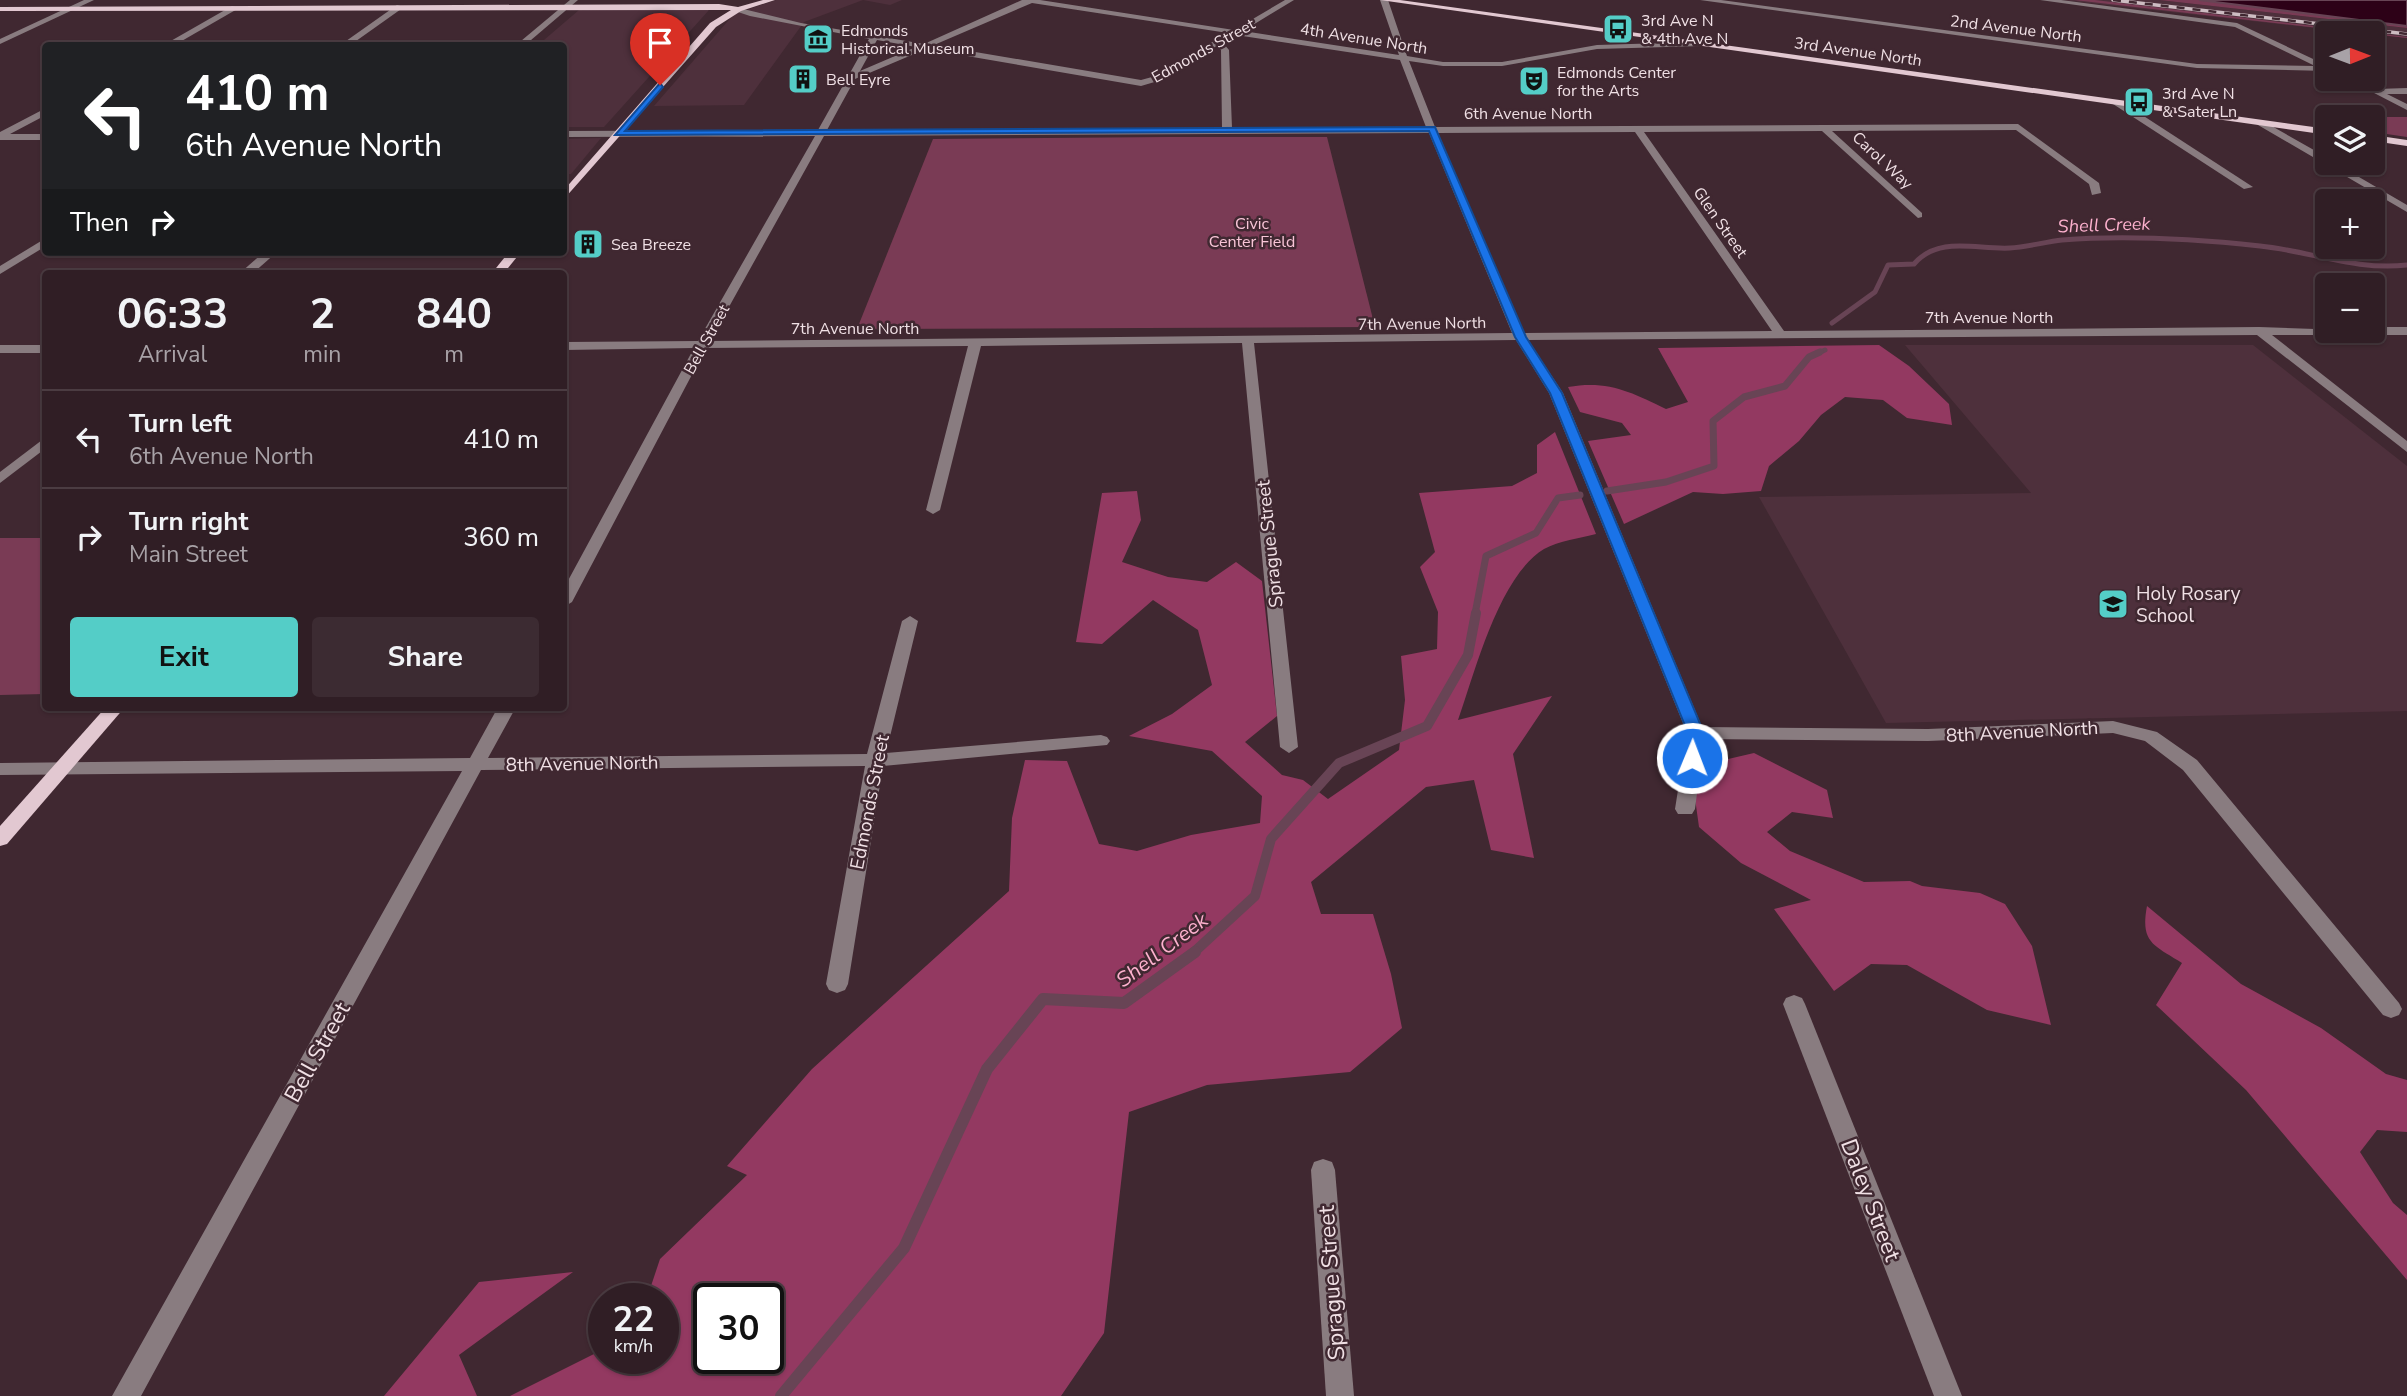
<!DOCTYPE html>
<html lang="en">
<head>
<meta charset="utf-8">
<style>
	:root { --surface:#301e25; --page:#3c2b32; --text:#f1f3f6; --muted:#a8a2a7; --line:#4b3c42; --accent:#54cdc7 }
	body { margin:0; font-family:"Nunito Sans",sans-serif; background:var(--page); color:var(--text); height:100vh; display:flex; flex-direction:column; font-size:26px; white-space:nowrap }
	* { box-sizing:border-box; margin:0 }
	p { font-size:23px; color:var(--muted) }
	.icon { flex:none; width:38px; height:38px; fill:none; stroke:currentColor; stroke-width:2; stroke-linecap:round; stroke-linejoin:round }
	.map { position:relative; flex:1; overflow:hidden }
	.panel { position:absolute; left:42px; top:270px; width:525px; height:441px; display:flex; flex-direction:column; background:var(--surface); border-radius:7px; box-shadow:0 2px 5px #0004,0 0 0 2px var(--line) }
	.panel>* { flex:none }
	.guide { position:absolute; left:42px; top:42px; width:525px; height:214px; border-radius:7px; box-shadow:0 2px 5px #0004,0 0 0 2px var(--line); background:#202124; color:#fff; overflow:hidden }
	.needle { width:46px; rotate:89deg }
	.controls { position:absolute; left:2315px; top:21px; display:grid; gap:14px }
	.controls a { display:grid; place-items:center; width:70px; height:70px; border-radius:7px; background:var(--surface); box-shadow:0 2px 5px #0004,0 0 0 2px var(--line); font-size:35px }
	.speed { position:absolute; left:588px; top:1283px; display:flex; gap:14px; font-size:35px; font-weight:700; text-align:center }
	.speed>* { display:grid; place-content:center; width:91px; height:91px; border-radius:50%; background:var(--surface); box-shadow:0 2px 5px #0004,0 0 0 2px var(--line); line-height:1 }
	.speed small { font-size:18px; font-weight:400 }
	.speed .limit { border:4px solid #111; border-radius:10px; background:#fff; color:#111 }
	.pin { position:absolute; display:grid; place-items:center; width:60px; height:60px; color:#fff; margin:-72px -30px; border-radius:50% 50% 50% 0; rotate:-45deg; box-shadow:0 0 7px #0007 }
	.pin .icon { rotate:45deg }
	.me { position:absolute; width:77px; margin:-38px; rotate:1deg; stroke-linejoin:round; filter:drop-shadow(0 0 5px #0008) }
	.turn { display:flex; align-items:center; gap:24px; height:147px; padding:0 28px; font-size:32px }
	.turn .icon { width:91px; height:91px; stroke-width:2.5 }
	.turn b { display:block; font-size:49px; line-height:60px }
	.then { display:flex; align-items:center; height:66px; padding:0 28px; background:#0003; gap:14px; font-size:26px }
	.eta { display:flex; justify-content:space-evenly; align-items:center; height:119px; text-align:center }
	.eta b { font-size:42px; font-weight:700; line-height:49px }
	.button { display:flex; gap:14px; margin-top:auto; padding:14px 28px }
	.button a { flex:1; height:80px; border-radius:7px; background:var(--accent); color:#111; font-size:28px; font-weight:700; line-height:80px; text-align:center }
	.button a+a { background:var(--page); color:var(--text) }
	ul { padding:0; list-style:none }
	li { display:flex; align-items:center; gap:21px; height:98px; padding:0 28px; border-top:2px solid var(--line) }
	li div { flex:1 }
	li b { display:block; font-size:26px }
	li em { font-style:normal }
	.map>svg:first-child { display:block }
</style>
</head>
<body>
<div class="map">
<svg width="2407" height="1396" viewBox="0 0 2407 1396">
	<rect width="100%" height="100%" fill="#402831"/>
	<g fill="#4e303c">
		<path d="M776,0H902L890,5L863,0L804,22L744,105L654,106L734,14Z"/>
		<path d="M2062,0H2159L2407,28V38Z"/>
		<path d="M579,10H709L604,127H564V46H537Z"/>
		<path d="M601,138L571,174H564V139Z"/>
		<path d="M1905,345H2253L2407,466V711L1886,723L1759,497L2031,493Z"/>
	</g>
	<g fill="#7a3b55">
		<path d="M2074,0H2095L2407,37V38Z"/>
		<path d="M2159,0H2407V28Z"/>
		<path d="M2358,117H2407V137L2373,132V117Z"/>
		<path d="M1168,137H1327L1375,327L857,329L933,139Z"/>
		<path d="M45,538V694L0,695V538Z"/>
	</g>
	<g fill="#933961" fill-rule="evenodd">
		<path d="M1879,345L1909,366L1949,404L1952,425L1907,418L1883,400L1845,397L1821,415L1799,441L1769,466L1761,491L1723,494L1693,492L1624,524L1588,441L1631,435L1622,423L1580,412L1568,387C1608,380 1631,392 1666,409L1688,402L1658,348Z"/>
		<path d="M1555,432L1596,534C1580,538 1559,541 1544,549C1499,576 1475,672 1458,720L1552,696L1513,754L1534,858L1491,850L1474,780L1426,787L1311,882L1321,914H1373L1391,974L1402,1028L1350,1072L1207,1085L1129,1112L1104,1333L1061,1396H510L604,1349V1358H663V1298H647L660,1259L747,1175L727,1166L812,1069L1009,891L1012,818L1025,760L1067,761L1099,844L1137,851L1191,835L1260,823L1262,796L1212,751L1129,736L1172,714L1212,685L1198,630L1153,600L1102,644L1076,642L1102,493L1137,491L1141,520L1122,562L1168,577L1207,582L1236,562L1262,581L1277,716L1245,742L1282,775L1303,780L1328,799L1399,750L1405,700L1401,656L1437,649L1438,612L1420,567L1435,552L1419,493L1512,486L1537,473V445ZM709,1298H768V1358H709Z"/>
		<path d="M1754,753L1827,790L1833,818L1792,812L1767,832L1790,851L1864,882L1910,881L1922,886L1980,893L2005,904L2032,946L2051,1025L1987,1010L1907,965L1871,964L1834,991L1774,909L1811,900L1741,863L1699,827L1694,791L1711,763Z"/>
		<path d="M2147,906L2241,984L2321,1028L2386,1074L2407,1080V1132L2377,1130L2360,1152L2393,1203L2407,1215V1280L2246,1090L2156,1005L2182,963C2154,945 2140,943 2147,906Z"/>
		<path d="M573,1272L459,1355L477,1396H384L479,1282Z"/>
	</g>
	<path fill="#2d0117" stroke="#684455" stroke-width="2" d="M2199,0H2407V26Z"/>
	<g fill="none" stroke-linecap="round" stroke-linejoin="round">
		<g stroke="#684455" stroke-width="5">
			<path d="M1832,323L1875,292L1888,265L1914,264C1939,235 1977,250 2010,248C2027,247 2045,242 2062,240C2127,235 2195,239 2260,246C2310,251 2356,271 2407,265"/>
			<path d="M1816,354L1825,350"/>
		</g>
		<g stroke="#684455" stroke-width="7">
			<path d="M1607,491L1666,482L1714,466L1713,421L1744,397L1785,386L1809,357L1820,352"/>
			<path d="M1475,614L1486,556L1536,533L1558,498L1580,495"/>
		</g>
		<path stroke="#684455" stroke-width="10" d="M1192,954L1255,896L1271,839L1339,763L1427,726L1468,655L1476,613"/>
		<path stroke="#684455" stroke-width="12" d="M781,1396L904,1248L987,1069L1043,999L1124,1003L1195,952"/>
		<g fill="#897c80" fill-rule="evenodd">
			<path d="M84,0H94L0,44V39Z"/>
			<path d="M570,0H578L524,46H515Z"/>
			<path d="M1022,0H1040L1234,30L1285,0H1294L1243,31L1399,55L1380,0H1388L1407,56L1443,62H1502L1597,45L1698,42L1701,46L1597,49L1502,66H1443L1409,61L1435,127L2018,124L2099,183L2101,193L2092,195L2089,184L2016,130L1832,131L1922,213V217L1918,218L1822,131L1644,132L1784,331L2259,327L2373,331V327H2407V335H2272L2407,441V452L2257,335L1528,340L1563,393L1702,727L1928,729L2113,721L2157,732L2197,760L2399,1003L2402,1009L2399,1015L2391,1018L2383,1015L2183,770L2145,741L2113,733L1928,741L1704,739L1695,809L1692,814H1678L1675,809L1687,733L1549,393L1516,340L1254,343L1298,747L1289,753L1280,747L1242,343L981,346L940,510L933,514L926,510L968,346L706,348L572,602L564,607V588L694,348L564,350V342L698,341L815,136L564,137V131L818,130L869,39L750,16L735,11V7L801,23L924,44ZM1032,3L1228,33L1152,77L1141,80L934,45ZM1236,35L1400,60L1426,127L1232,128L1229,50L1223,43ZM877,40L916,47L860,71ZM1217,46L1221,50L1222,128L827,130L855,79L926,49L1141,86L1158,81ZM1635,132L1772,331L1524,333L1438,133ZM1429,133L1512,333L710,341L824,136Z"/>
			<path d="M1700,0H1721L2197,64L2315,66L2235,27L2040,0H2061L2237,23L2328,66V71L2197,68Z"/>
			<path d="M397,5L404,7L349,46H339Z"/>
			<path d="M232,6L239,8L173,46H162Z"/>
			<path d="M2347,79H2357L2377,89L2407,88V94H2387L2407,104V110Z"/>
			<path d="M2113,100H2119L2253,187L2244,189L2113,104Z"/>
			<path d="M46,108V115L10,134H46V140H0V132Z"/>
			<path d="M2261,120L2328,158V163H2335L2407,205V212L2258,125L2256,123Z"/>
			<path d="M46,238V246L0,274V266Z"/>
			<path d="M264,252H277L253,273H240Z"/>
			<rect x="0" y="345" width="46" height="8"/>
			<path d="M46,437V448L0,483V472Z"/>
			<path d="M910,616L918,621L886,753L1101,735L1107,737L1110,741L1107,745L883,766L848,984L845,990L837,993L829,990L826,984L865,766L481,770L141,1396H112L462,771L0,775V763L470,758L498,707H516L488,758L867,754L902,621Z"/>
			<path d="M1794,995L1802,998L1805,1004L1962,1396H1934L1783,1004L1786,998Z"/>
			<path d="M1323,1159L1332,1162L1335,1170L1354,1396H1326L1311,1170L1314,1162Z"/>
		</g>
		<g fill="#e2c8d1" fill-rule="evenodd">
			<path d="M763,0H775L741,11L716,27L564,199V190L710,23L731,10L0,11V7L719,4L738,7Z"/>
			<path d="M1380,0H1400L2328,129V135Z"/>
			<path d="M2373,135L2407,140V146L2373,141Z"/>
			<path d="M509,252H521L504,273H492Z"/>
			<path d="M106,707H125L7,844L0,846V826Z"/>
		</g>
		<g stroke="#cdbcc2" stroke-width="3.5">
			<path id="rail" d="M2113,0L2407,34"/>
		</g>
		<use href="#rail" stroke="#402831" stroke-width="2.5" stroke-dasharray="8" stroke-linecap="butt"/>
	</g>
	<path fill="#1a73e8" stroke="#114b97" stroke-width="2" d="M660,83L663,87L625,131L1435,127L1526,337L1562,393L1704,733L1698,762H1687L1684,758L1688,733L1550,393L1515,337L1429,131L615,135Z"/>
	<defs>
		<g id="bus-square" transform="scale(1.575)"><rect x="-9" y="-9" width="18" height="18" rx="4" fill="#54cdc7" stroke="#402831"/><path d="M-5-6H5V4H4V6H2V4H-2V6H-4V4H-5ZM-3.5-4V0h7V-4ZM-3.5 1.2v1.5H-2V1.2ZM2 1.2v1.5H3.5V1.2Z" fill="#111"/></g>
		<g id="museum-square" transform="scale(1.575)"><rect x="-9" y="-9" width="18" height="18" rx="4" fill="#54cdc7" stroke="#402831"/><path d="M0-6L6-3V-2H-6V-3ZM-5-1h2V3h-2ZM-1-1h2V3h-2ZM3-1h2V3H3ZM-6 4H6V6H-6Z" fill="#111"/></g>
		<g id="building-square" transform="scale(1.575)"><rect x="-9" y="-9" width="18" height="18" rx="4" fill="#54cdc7" stroke="#402831"/><path d="M-4-6H4V6H1V3H-1V6H-4ZM-2.5-4.3h1.7v1.8h-1.7ZM.8-4.3h1.7v1.8H.8ZM-2.5-1h1.7V.8h-1.7ZM.8-1h1.7V.8H.8Z" fill="#111"/></g>
		<g id="theatre-square" transform="scale(1.575)"><rect x="-9" y="-9" width="18" height="18" rx="4" fill="#54cdc7" stroke="#402831"/><path d="M-5-5.5Q0-4 5-5.5V0Q5 5 0 6Q-5 5-5 0ZM-3.3-2.5H-1v1.5H-3.3ZM1-2.5H3.3v1.5H1ZM-2.8 1Q0 5.5 2.8 1Z" fill="#111"/></g>
		<g id="school-square" transform="scale(1.575)"><rect x="-9" y="-9" width="18" height="18" rx="4" fill="#54cdc7" stroke="#402831"/><path d="M0-5L7-2L0 1L-7-2ZM-4 1L0 2.5L4 1V4Q0 6-4 4Z" fill="#111"/></g>
	</defs>
	<g fill-rule="evenodd">
		<use href="#bus-square" x="1618" y="29"/>
		<use href="#museum-square" x="818" y="39"/>
		<use href="#building-square" x="803" y="79"/>
		<use href="#theatre-square" x="1534" y="81"/>
		<use href="#bus-square" x="2139" y="102"/>
		<use href="#building-square" x="588" y="244"/>
		<use href="#school-square" x="2113" y="604"/>
	</g>
	<g text-anchor="middle" stroke-width="5" stroke-linejoin="round" paint-order="stroke">
		<g font-size="16" fill="#f0e0e5" stroke="#402831" text-anchor="start">
			<text x="1641" y="26">3rd Ave N<tspan x="1641" dy="18">&amp; 4th Ave N</tspan></text>
			<text x="841" y="36">Edmonds<tspan x="841" dy="18">Historical Museum</tspan></text>
			<text x="1557" y="78">Edmonds Center<tspan x="1557" dy="18">for the Arts</tspan></text>
			<text x="826" y="85">Bell Eyre</text>
			<text x="2162" y="99">3rd Ave N<tspan x="2162" dy="18">&amp; Sater Ln</tspan></text>
			<text x="611" y="250">Sea Breeze</text>
		</g>
		<g font-size="16" fill="#f0e0e5" stroke="#402831">
			<text transform="translate(2016 28) rotate(7)" y="6">2nd Avenue North</text>
			<text transform="translate(1364 38) rotate(9)" y="6">4th Avenue North</text>
			<text transform="translate(1203 50) rotate(-29)" y="6">Edmonds Street</text>
			<text transform="translate(1858 51) rotate(8)" y="6">3rd Avenue North</text>
			<text x="1528" y="119">6th Avenue North</text>
			<text transform="translate(1883 160) rotate(43)" y="6">Carol Way</text>
			<text transform="translate(1721 222) rotate(55)" y="6">Glen Street</text>
			<text x="1989" y="323">7th Avenue North</text>
			<text transform="translate(1422 323) rotate(-1)" y="6">7th Avenue North</text>
			<text x="855" y="334">7th Avenue North</text>
			<text transform="translate(706 339) rotate(-61)" y="6">Bell Street</text>
		</g>
		<g font-size="16" fill="#f9c5d7" stroke="#402831">
			<text x="1252" y="229">Civic<tspan x="1252" dy="18">Center Field</tspan></text>
		</g>
		<g font-size="18" font-style="italic" fill="#fdb1ce" stroke="#402831">
			<text transform="translate(2104 225) rotate(-2)" y="6">Shell Creek</text>
		</g>
		<g font-size="19" fill="#f0e0e5" stroke="#402831">
			<text transform="translate(1269 544) rotate(-96)" y="7">Sprague Street</text>
			<text transform="translate(2022 731) rotate(-3)" y="7">8th Avenue North</text>
			<text transform="translate(582 763) rotate(-1)" y="7">8th Avenue North</text>
			<text transform="translate(869 802) rotate(-79)" y="7">Edmonds Street</text>
		</g>
		<g font-size="19" fill="#f0e0e5" stroke="#402831" text-anchor="start">
			<text x="2136" y="600">Holy Rosary<tspan x="2136" dy="22">School</tspan></text>
		</g>
		<g font-size="21" font-style="italic" fill="#fdb1ce" stroke="#402831">
			<text transform="translate(1162 950) rotate(-37)" y="7">Shell Creek</text>
		</g>
		<g font-size="23" fill="#f0e0e5" stroke="#402831">
			<text transform="translate(317 1052) rotate(-61)" y="8">Bell Street</text>
			<text transform="translate(1871 1200) rotate(69)" y="8">Daley Street</text>
			<text transform="translate(1331 1283) rotate(-94)" y="8">Sprague Street</text>
		</g>
	</g>
</svg>
<div class="controls">
<a><svg class="needle" viewBox="-14 -14 28 28"><path d="M0-13l5 13h-10z" fill="#e53935"/><path d="M0 13l5-13h-10z" fill="#a8a2a7"/></svg></a>
<a><svg class="icon" aria-label="layers" viewBox="0 0 24 24"><path d="M12 4l9 5-9 5-9-5zM3 14l9 5 9-5"/></svg></a>
<a>+</a>
<a>−</a>
</div>
<div class="speed"><div>22<small>km/h</small></div><div class="limit">30</div></div>
<div class="pin" style="left:660px;top:85px;background:#d93025"><svg class="icon" aria-label="arrive" viewBox="0 0 24 24"><path d="M6 21V4h12l-3 4 3 4H6"/></svg></div>
<svg class="me" style="left:1692px;top:758px" viewBox="-20 -20 40 40"><circle r="17" fill="#1a73e8" stroke="#fff" stroke-width="3"/><path d="M0-11L8 9 0 5-8 9z" fill="#fff"/></svg>
<div class="guide">
<div class="turn"><svg class="icon" aria-label="left" viewBox="0 0 24 24"><path d="M17 20v-9H6M10 6l-5 5 5 5"/></svg><div><b>410 m</b>6th Avenue North</div></div>
<div class="then">Then<svg class="icon" aria-label="right" viewBox="0 0 24 24"><path d="M7 20v-9h11M14 6l5 5-5 5"/></svg></div>
</div>
<section class="panel">
<div class="eta">
<div><b>06:33</b><p>Arrival</p></div>
<div><b>2</b><p>min</p></div>
<div><b>840</b><p>m</p></div>
</div>
<ul>
<li><svg class="icon" aria-label="left" viewBox="0 0 24 24"><path d="M17 20v-9H6M10 6l-5 5 5 5"/></svg><div><b>Turn left</b><p>6th Avenue North</p></div><em>410 m</em></li>
<li><svg class="icon" aria-label="right" viewBox="0 0 24 24"><path d="M7 20v-9h11M14 6l5 5-5 5"/></svg><div><b>Turn right</b><p>Main Street</p></div><em>360 m</em></li>
</ul>
<div class="button"><a>Exit</a><a>Share</a></div>
</section>
</div>
</body>
</html>
